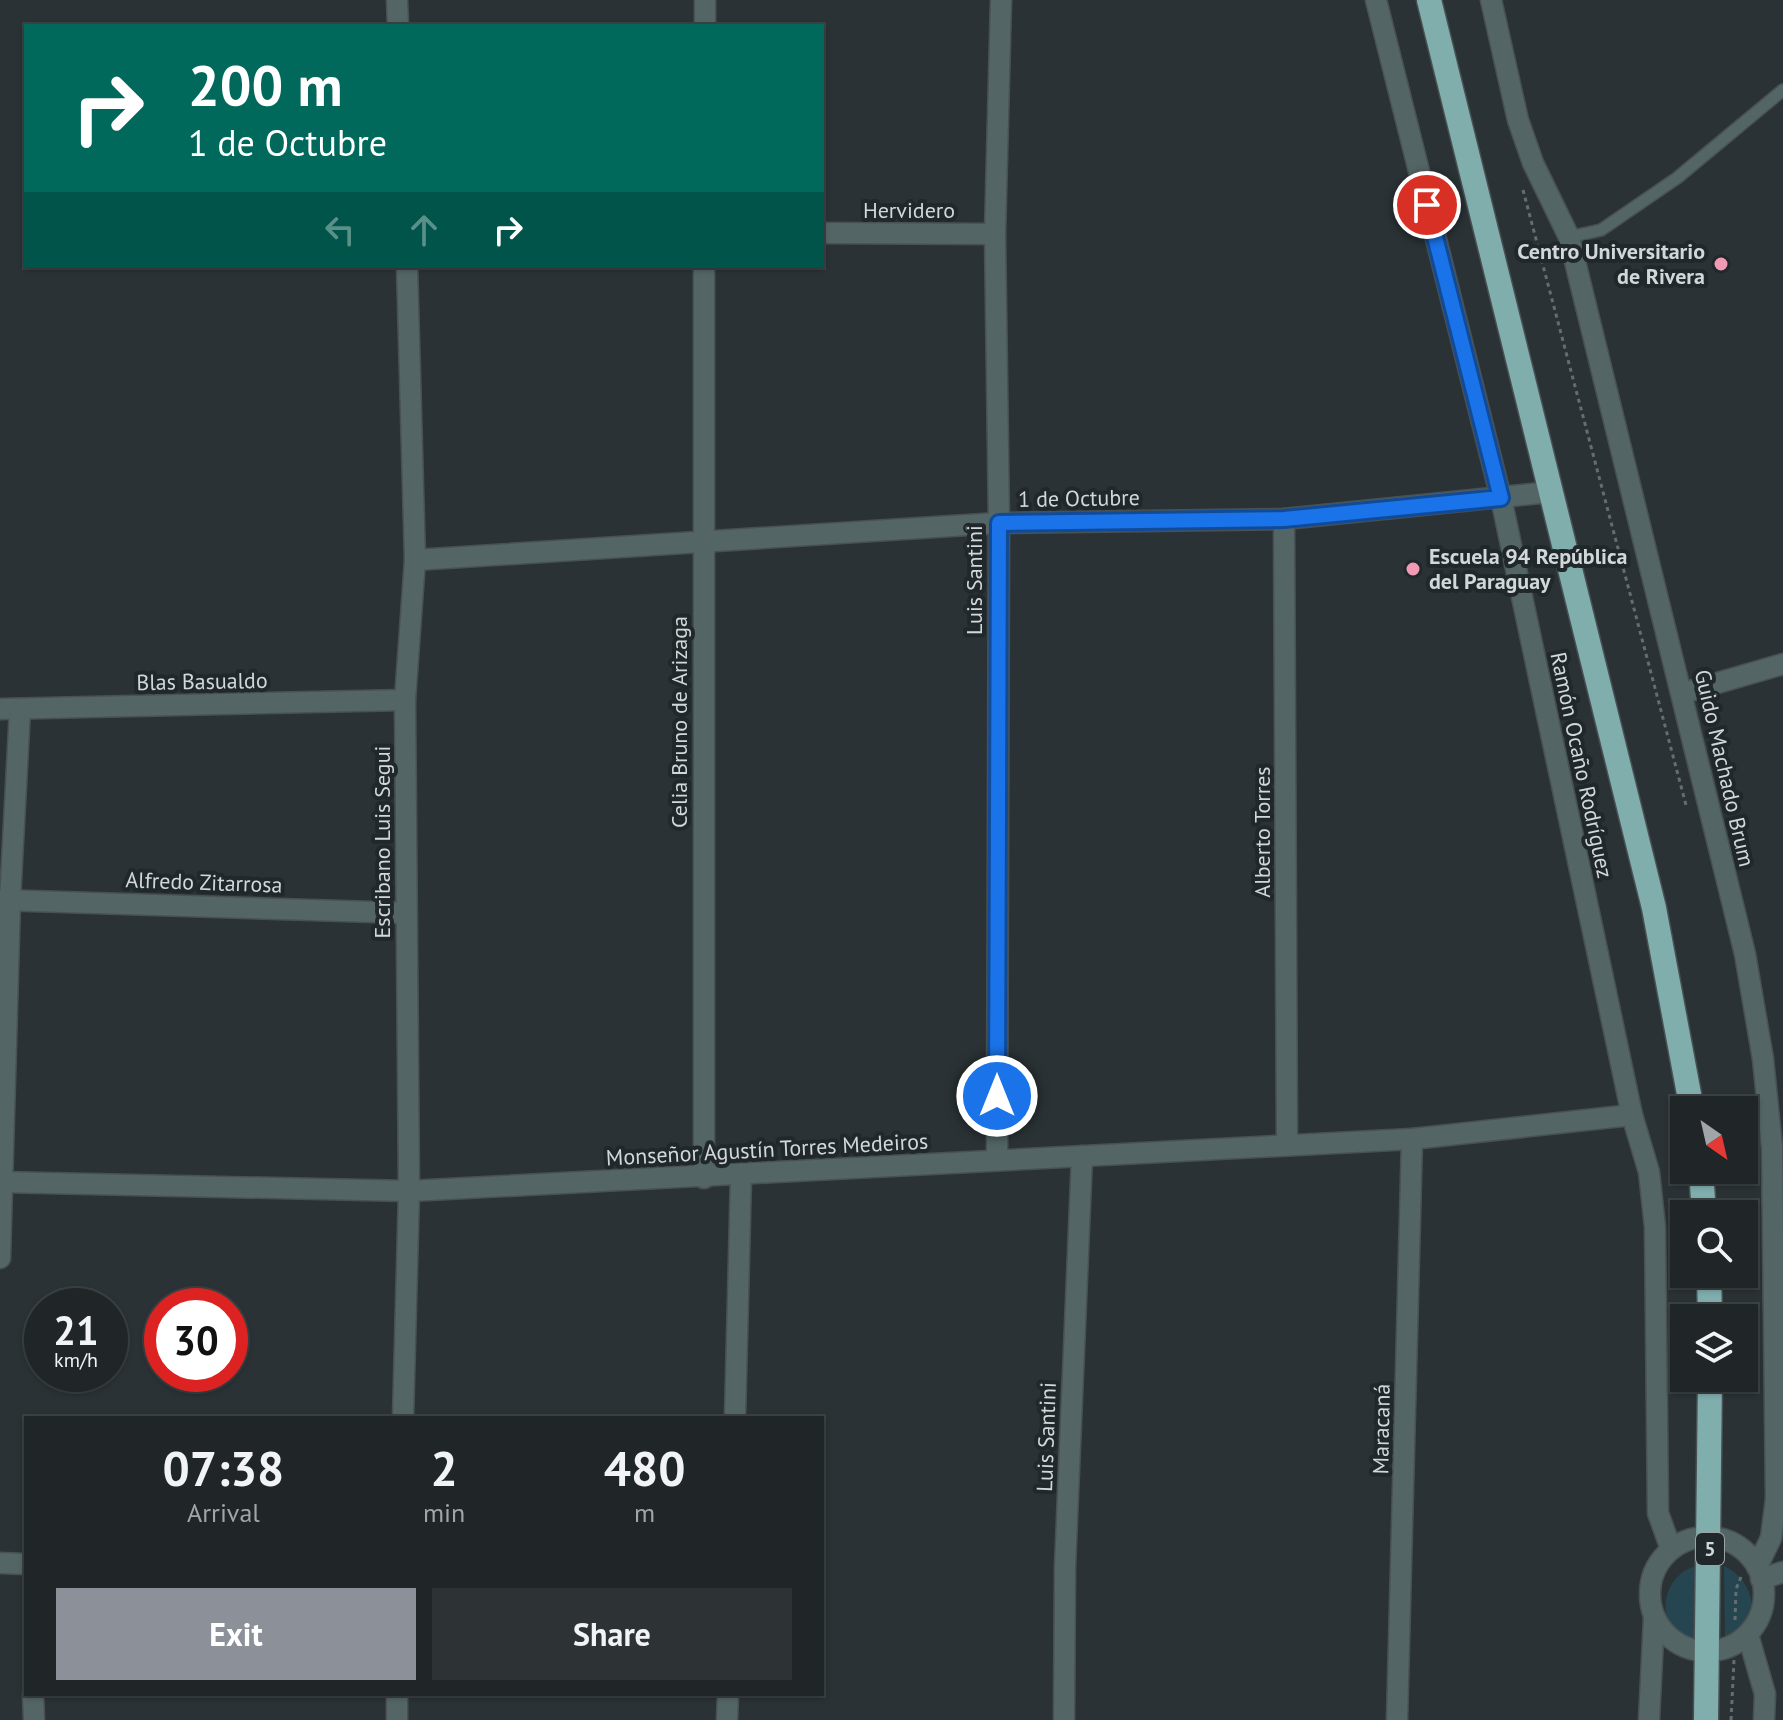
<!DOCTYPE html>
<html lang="en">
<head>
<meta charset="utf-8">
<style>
	:root { --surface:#202628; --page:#2d3234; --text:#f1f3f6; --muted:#a2a5a8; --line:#3d4345; --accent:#8c9099 }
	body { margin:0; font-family:"PT Sans",sans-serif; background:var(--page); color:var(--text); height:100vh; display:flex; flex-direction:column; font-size:30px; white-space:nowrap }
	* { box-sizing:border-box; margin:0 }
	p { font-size:26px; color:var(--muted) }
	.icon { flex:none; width:44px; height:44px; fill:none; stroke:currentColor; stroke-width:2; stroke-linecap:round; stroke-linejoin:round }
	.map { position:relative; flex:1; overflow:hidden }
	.panel { position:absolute; left:24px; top:1416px; width:800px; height:280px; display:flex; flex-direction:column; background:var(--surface); border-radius:0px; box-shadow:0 2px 6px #0004,0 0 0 2px var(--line) }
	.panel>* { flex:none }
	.hud { position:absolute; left:24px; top:24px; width:800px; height:244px; border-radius:0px; box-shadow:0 2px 6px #0004,0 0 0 2px var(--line); background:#00695c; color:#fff; overflow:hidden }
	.needle { width:52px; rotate:146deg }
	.controls { position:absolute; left:1670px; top:1096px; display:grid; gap:16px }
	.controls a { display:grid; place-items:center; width:88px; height:88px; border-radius:0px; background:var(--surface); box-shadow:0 2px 6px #0004,0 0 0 2px var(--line); font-size:40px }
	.speed { position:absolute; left:24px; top:1288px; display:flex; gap:16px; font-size:40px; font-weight:700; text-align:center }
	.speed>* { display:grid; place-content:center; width:104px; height:104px; border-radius:50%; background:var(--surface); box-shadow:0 2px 6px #0004,0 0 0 2px var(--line); line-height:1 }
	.speed small { font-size:20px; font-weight:400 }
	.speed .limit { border:12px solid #d22; background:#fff; color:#111 }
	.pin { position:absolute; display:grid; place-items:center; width:68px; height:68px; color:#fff; margin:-34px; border:4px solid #fff; border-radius:50%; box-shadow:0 2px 8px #0007 }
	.me { position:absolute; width:88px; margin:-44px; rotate:0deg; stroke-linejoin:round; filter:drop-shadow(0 0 6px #0008) }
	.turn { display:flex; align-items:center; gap:28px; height:168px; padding:0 32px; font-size:36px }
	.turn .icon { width:104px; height:104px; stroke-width:2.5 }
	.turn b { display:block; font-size:56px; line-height:68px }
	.lanes { display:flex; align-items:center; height:76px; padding:0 32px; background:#0003; justify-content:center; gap:40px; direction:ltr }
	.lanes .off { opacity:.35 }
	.eta { display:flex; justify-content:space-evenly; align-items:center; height:136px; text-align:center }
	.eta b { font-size:48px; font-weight:700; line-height:56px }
	.action { display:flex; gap:16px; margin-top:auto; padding:16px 32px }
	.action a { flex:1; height:92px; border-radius:0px; background:var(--accent); color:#fff; font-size:32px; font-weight:700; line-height:92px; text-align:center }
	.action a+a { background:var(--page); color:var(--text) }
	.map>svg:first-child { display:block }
</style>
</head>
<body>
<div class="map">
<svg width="1783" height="1720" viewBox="0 0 1783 1720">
	<rect width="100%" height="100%" fill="#2a3235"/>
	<g fill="#254651">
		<path d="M1696,1566L1695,1642C1653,1635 1658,1576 1696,1566Z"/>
		<path d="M1724,1566C1756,1580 1766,1630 1725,1639Z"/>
	</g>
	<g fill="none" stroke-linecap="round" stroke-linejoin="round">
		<g stroke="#485053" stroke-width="14">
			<path id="lane" d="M1569,237L1601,230L1677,178L1783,90"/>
		</g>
		<g stroke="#485053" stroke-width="23">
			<g id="street">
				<path d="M397,0L398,26"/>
				<path d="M1376,0L1501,498L1632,1115L1649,1172L1655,1227L1658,1513L1671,1549"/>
				<path d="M1491,0L1518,120L1533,163L1569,237L1745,954L1763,1059L1772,1148L1776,1499L1771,1538L1757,1567"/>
				<path d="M705,26V0"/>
				<path d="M822,233L995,234"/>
				<path d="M704,266V1178"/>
				<path d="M1284,519L1287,1145"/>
				<path d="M415,560L999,523L1284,519L1551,492"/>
				<path d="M1683,693L1783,664"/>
				<path d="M0,709L405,700"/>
				<path d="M0,900L406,913"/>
				<path d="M997,1159L999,523L995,234L1001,0"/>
				<path d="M0,1182L409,1191L1412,1139L1632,1115"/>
				<path d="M0,1258L10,900L20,709"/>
				<path d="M403,1418L409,1191L405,700L415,560L407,266"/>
				<path d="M735,1418L741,1176"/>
				<circle cx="1707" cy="1594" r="57"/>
				<path d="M0,1563L26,1564"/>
				<path d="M1761,1579L1783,1572"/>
				<path d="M1748,1635L1765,1694L1764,1720"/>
				<path d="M33,1694L34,1720"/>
				<path d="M397,1720V1694"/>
				<path d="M727,1720L728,1694"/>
				<path d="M1064,1720L1065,1567L1082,1156"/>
				<path d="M1397,1720L1412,1139"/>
				<path d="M1649,1720L1654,1618"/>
			</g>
		</g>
		<g stroke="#485053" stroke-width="27">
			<g id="highway">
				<path d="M1429,0L1654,908L1692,1110"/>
				<path d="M1701,1170L1704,1214"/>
				<path d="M1709,1274L1710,1318"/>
				<path d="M1706,1720L1710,1378"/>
			</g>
		</g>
		<g stroke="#666d70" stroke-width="3" stroke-dasharray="4 4" stroke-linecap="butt">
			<path d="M1523,190L1686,805"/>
			<path d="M1735,1620L1736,1589L1741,1577"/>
			<path d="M1731,1720L1734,1660"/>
		</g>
		<use href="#lane" stroke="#536565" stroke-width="11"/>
		<use href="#street" stroke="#536565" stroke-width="20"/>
		<use href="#highway" stroke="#80aead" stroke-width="24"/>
	</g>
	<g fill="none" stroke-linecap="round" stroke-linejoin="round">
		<g stroke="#114b97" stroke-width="20">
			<path id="route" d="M997,1096L999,523L1284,519L1501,498L1427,205"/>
		</g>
		<use href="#route" stroke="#1a73e8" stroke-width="14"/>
	</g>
	<g fill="#f19ab3" stroke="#20282b" stroke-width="3">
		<circle cx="1721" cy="264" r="8"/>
		<circle cx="1413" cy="569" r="8"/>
	</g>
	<g text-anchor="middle" stroke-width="8" stroke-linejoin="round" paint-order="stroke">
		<rect fill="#20282b" stroke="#9da2a5" stroke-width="2" x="1696" y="1533" width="28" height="32" rx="6"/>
		<g font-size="20" font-weight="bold" fill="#d2d7d9">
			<text x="1710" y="1556">5</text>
		</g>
		<g font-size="22" fill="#d2d7d9" stroke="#20282b">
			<text x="909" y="218">Hervidero</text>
			<text transform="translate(1079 498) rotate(-1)" y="8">1 de Octubre</text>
			<text transform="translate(974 580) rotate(-90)" y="8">Luis Santini</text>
			<text transform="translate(202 681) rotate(-1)" y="8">Blas Basualdo</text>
			<text transform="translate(679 722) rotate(-90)" y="8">Celia Bruno de Arizaga</text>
			<text transform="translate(1582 765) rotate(78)" y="8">Ramón Ocaño Rodríguez</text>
			<text transform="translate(1725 768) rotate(77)" y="8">Guido Machado Brum</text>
			<text transform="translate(1262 832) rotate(-90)" y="8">Alberto Torres</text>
			<text transform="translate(382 842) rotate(-90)" y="8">Escribano Luis Segui</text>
			<text transform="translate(204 882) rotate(2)" y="8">Alfredo Zitarrosa</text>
			<text transform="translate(767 1149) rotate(-3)" y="8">Monseñor Agustín Torres Medeiros</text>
			<text transform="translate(1381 1429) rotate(-89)" y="8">Maracaná</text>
			<text transform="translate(1046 1437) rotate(-88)" y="8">Luis Santini</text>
		</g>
		<g font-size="22" font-weight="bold" fill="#d2d7d9" stroke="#20282b" text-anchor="end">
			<text x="1705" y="259">Centro Universitario<tspan x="1705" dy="25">de Rivera</tspan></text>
			<text x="1429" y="564" text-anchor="start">Escuela 94 República<tspan x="1429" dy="25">del Paraguay</tspan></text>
		</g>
	</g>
</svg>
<div class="controls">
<a><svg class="needle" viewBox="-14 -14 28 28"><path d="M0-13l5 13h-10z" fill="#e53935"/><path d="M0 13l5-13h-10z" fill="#a2a5a8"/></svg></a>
<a><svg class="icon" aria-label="search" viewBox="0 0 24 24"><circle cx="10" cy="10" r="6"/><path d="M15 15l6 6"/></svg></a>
<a><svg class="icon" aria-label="layers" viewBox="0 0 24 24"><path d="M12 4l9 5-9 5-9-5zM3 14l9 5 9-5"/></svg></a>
</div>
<div class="speed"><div>21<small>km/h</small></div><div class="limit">30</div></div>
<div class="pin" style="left:1427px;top:205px;background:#d93025"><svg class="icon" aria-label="arrive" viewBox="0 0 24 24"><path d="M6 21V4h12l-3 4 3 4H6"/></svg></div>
<svg class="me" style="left:997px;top:1096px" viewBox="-20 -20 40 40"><circle r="17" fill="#1a73e8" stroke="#fff" stroke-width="3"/><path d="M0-11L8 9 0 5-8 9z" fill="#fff"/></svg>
<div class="hud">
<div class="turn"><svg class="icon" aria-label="right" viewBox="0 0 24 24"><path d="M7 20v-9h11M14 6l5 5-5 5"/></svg><div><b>200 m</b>1 de Octubre</div></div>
<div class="lanes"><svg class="icon off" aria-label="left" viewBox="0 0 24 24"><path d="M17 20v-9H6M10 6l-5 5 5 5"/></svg><svg class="icon off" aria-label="ahead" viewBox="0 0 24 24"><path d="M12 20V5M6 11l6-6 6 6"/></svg><svg class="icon" aria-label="right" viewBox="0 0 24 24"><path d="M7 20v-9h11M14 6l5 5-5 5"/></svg></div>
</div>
<section class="panel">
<div class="eta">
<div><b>07:38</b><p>Arrival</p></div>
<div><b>2</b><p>min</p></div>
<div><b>480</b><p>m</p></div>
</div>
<div class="action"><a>Exit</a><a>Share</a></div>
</section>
</div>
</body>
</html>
